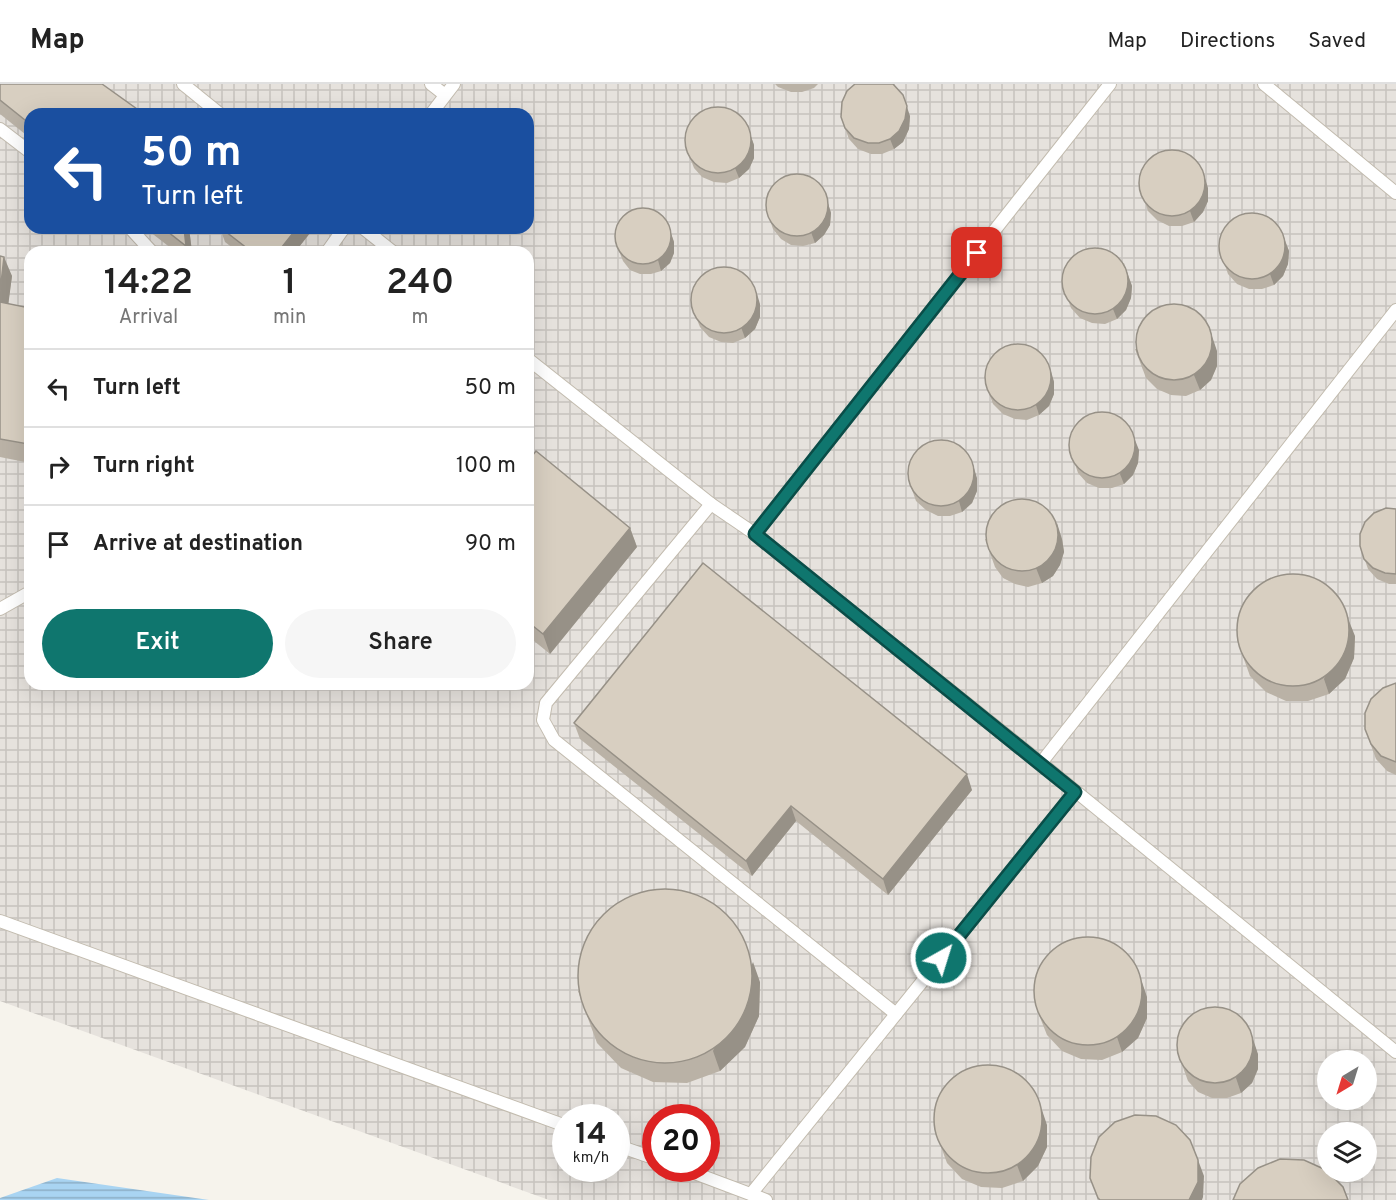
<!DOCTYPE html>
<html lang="en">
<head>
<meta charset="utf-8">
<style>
	:root { --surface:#fff; --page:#f6f6f6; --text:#222; --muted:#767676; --line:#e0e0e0; --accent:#0f766e }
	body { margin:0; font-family:Overpass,sans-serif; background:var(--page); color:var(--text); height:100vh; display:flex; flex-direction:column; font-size:22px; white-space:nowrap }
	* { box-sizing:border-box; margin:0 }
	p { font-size:20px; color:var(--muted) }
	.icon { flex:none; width:33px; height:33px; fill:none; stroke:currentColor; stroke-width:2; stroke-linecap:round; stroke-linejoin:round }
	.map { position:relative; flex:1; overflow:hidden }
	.panel { position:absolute; left:24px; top:162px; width:510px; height:444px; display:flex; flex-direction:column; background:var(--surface); border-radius:18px; box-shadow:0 6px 24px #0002 }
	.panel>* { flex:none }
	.top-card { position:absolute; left:24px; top:24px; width:510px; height:126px; border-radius:18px; box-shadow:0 6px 24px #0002; background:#1a4fa0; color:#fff; overflow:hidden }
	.needle { width:39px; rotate:218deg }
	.controls { position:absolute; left:1317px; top:966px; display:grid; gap:12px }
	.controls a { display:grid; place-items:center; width:60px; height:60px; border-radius:50%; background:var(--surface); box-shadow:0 6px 24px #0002; font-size:30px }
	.speed { position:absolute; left:552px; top:1020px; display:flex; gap:12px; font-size:30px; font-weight:700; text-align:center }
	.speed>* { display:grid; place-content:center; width:78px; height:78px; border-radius:50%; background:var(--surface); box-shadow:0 6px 24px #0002; line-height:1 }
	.speed small { font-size:15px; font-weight:400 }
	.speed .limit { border:9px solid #d22; background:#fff; color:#111 }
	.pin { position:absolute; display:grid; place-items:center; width:51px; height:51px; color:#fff; margin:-26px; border-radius:12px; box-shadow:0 3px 9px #0006 }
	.me { position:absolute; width:66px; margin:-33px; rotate:39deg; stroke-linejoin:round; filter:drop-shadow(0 0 4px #0008) }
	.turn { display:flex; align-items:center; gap:21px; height:126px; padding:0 18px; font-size:27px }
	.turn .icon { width:78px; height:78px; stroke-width:2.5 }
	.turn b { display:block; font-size:42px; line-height:51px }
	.eta { display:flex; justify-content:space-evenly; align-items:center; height:102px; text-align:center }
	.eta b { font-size:36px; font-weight:600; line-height:42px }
	.action { display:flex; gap:12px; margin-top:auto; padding:12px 18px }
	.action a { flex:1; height:69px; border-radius:36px; background:var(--accent); color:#fff; font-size:24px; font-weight:600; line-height:69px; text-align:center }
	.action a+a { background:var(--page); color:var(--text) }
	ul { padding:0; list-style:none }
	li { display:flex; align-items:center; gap:18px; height:78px; padding:0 18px; border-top:2px solid var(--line) }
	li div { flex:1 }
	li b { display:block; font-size:22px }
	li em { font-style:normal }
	header { display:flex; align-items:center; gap:36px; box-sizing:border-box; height:84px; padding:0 30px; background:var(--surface); border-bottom:2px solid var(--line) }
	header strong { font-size:28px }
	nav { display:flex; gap:33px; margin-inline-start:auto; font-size:21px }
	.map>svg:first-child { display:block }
</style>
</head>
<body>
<header>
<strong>Map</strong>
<nav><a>Map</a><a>Directions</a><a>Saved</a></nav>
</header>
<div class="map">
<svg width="1396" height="1116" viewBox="0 0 1396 1116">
	<defs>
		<pattern id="industrial-grid" width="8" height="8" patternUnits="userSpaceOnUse" patternTransform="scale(1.5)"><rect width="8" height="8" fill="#e6e2dd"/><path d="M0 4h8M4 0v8" fill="none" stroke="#c7c3be"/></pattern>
		<pattern id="water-rules" width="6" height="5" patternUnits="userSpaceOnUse" patternTransform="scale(1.5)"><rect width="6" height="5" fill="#a9d4f2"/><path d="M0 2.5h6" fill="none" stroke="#8caec5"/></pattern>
	</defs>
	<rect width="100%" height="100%" fill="#f6f3ec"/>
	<path fill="url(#industrial-grid)" fill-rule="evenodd" d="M0,0H1396V1116H549L0,917ZM30,30H528V144H30ZM30,168H528V600H30ZM1328,976H1366V1016H1328ZM566,1034H616V1084H566ZM656,1034H706V1084H656ZM1328,1048H1366V1088H1328Z"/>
	<path fill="url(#water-rules)" d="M57,1094L209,1116H0V1114Z"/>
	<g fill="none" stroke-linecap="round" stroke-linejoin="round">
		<g stroke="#c2bbae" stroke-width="14">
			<g id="lane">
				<path d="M183,0L220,30"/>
				<path d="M431,0L445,11"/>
				<path d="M1264,0L1396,109"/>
				<path d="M431,30L454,0"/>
				<path d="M0,45L30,68"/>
				<path d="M130,144L152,168"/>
				<path d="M363,144L393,168"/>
				<path d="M327,168L344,144"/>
				<path d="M528,275L711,420L755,450L1041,679L1396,968"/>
				<path d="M711,420L546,619L543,636L554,656L896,930"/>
				<path d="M755,450L1110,0"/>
				<path d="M0,525L30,508"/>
				<path d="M1041,679L1396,226"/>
				<path d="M0,837L566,1042"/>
				<path d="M616,1061L656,1075"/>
				<path d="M681,1084L766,1116"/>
				<path d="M751,1110L1075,708"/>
			</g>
		</g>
		<use href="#lane" stroke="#fff" stroke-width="12"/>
	</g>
	<g fill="#bab2a6">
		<path d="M0,0L30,30V54L0,30Z"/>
		<path d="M775,0H818L814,4L802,8H791L778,3Z"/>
		<path d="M910,32L909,45L903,58L894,65L882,70H871L858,65L849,55L841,33Z"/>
		<path d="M746,38L754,61V74L749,85L739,94L727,99L714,98L702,93L694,84L685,61Z"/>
		<path d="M1140,104H1208V117L1203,128L1194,138L1182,142H1169L1157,136L1148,127Z"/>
		<path d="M824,107L831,129L830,141L824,151L815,159L803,162L791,161L781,155L773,145L766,124Z"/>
		<path d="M667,137L674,158V169L670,179L661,187L651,190H640L630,186L623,177L615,157Z"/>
		<path d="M145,144H189L192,168H176Z"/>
		<path d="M220,144H314L295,168H238L225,158Z"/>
		<path d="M1281,145L1289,167L1288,180L1283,192L1274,201L1262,205H1249L1237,200L1228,190L1220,167Z"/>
		<path d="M0,172L12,192L8,220L30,224V379L0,373Z"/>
		<path d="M1124,179L1132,202L1131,214L1126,226L1117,235L1105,240L1092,239L1080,234L1071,224L1063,202Z"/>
		<path d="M760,220V233L755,245L745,254L733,259L721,258L709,253L700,243L691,221Z"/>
		<path d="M1135,265L1217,267V282L1211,296L1200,306L1186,312L1171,311L1157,305L1146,294Z"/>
		<path d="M1046,275L1054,298V310L1049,322L1039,331L1027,336L1015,335L1003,330L993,320L985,298Z"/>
		<path d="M1139,366L1138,379L1133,391L1124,400L1112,404H1099L1087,399L1078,389L1074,377Z"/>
		<path d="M528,377L630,444L637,463L550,570L528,552Z"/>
		<path d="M908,394H977V407L972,419L962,428L950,432H938L926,426L916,417Z"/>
		<path d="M1396,425V500H1389L1377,495L1368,485L1360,462Z"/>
		<path d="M985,455H1062L1064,468L1060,481L1053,492L1042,499L1028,503L1015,500L1003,494L995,483Z"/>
		<path d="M1355,552L1354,574L1345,595L1329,610L1308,617H1286L1266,608L1250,592L1237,556Z"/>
		<path d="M1396,599V691L1387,687L1376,675L1365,645Z"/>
		<path d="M574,639L972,706L888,811L796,737L752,792L580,655Z"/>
		<path d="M760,898L759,932L745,963L720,987L687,999L653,998L621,984L597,959L578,907Z"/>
		<path d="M1147,913V934L1138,954L1122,968L1102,976L1081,975L1062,967L1047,951L1039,931Z"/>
		<path d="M1177,967L1258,970V985L1252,999L1241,1009L1227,1014H1212L1198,1008L1188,997Z"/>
		<path d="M1047,1041V1063L1038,1082L1023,1097L1002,1104L981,1103L962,1095L947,1079L934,1044Z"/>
	</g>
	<g fill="#979187">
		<path d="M903,11L910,32L909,45L903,58L894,65L890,55Z"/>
		<path d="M750,50L754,61V74L749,85L739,94L735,84Z"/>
		<path d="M1205,94L1208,104V117L1203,128L1194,138L1190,127Z"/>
		<path d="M824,107L831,129L830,141L824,151L815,159L811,148Z"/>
		<path d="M184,144H189L192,168H188L186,162Z"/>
		<path d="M297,144H314L295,168H278Z"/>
		<path d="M670,147L674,158V169L670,179L661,187L658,176Z"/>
		<path d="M1285,157L1289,167L1288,180L1283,192L1274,201L1270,190Z"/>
		<path d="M4,173L12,192L6,238L0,222V208Z"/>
		<path d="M1128,191L1132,202L1131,214L1126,226L1117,235L1113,225Z"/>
		<path d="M757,210L760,220V233L755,245L745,254L741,243Z"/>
		<path d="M1212,252L1217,267V282L1211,296L1200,306L1194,291Z"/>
		<path d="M1051,287L1054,298V310L1049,322L1039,331L1036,321Z"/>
		<path d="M1135,356L1139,366L1138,379L1133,391L1124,400L1120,390Z"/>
		<path d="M974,384L977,394V407L972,419L962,428L959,417Z"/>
		<path d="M1057,439L1062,455L1064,468L1060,481L1053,492L1042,499L1036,484Z"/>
		<path d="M630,444L637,463L550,570L543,550Z"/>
		<path d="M1349,537L1355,552L1354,574L1345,595L1329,610L1324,595Z"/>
		<path d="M967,690L972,706L888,811L883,795Z"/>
		<path d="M791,722L796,737L752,792L746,777Z"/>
		<path d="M753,878L760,898L759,932L745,963L720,987L713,967Z"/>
		<path d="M1142,898L1147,913V934L1138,954L1122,968L1117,953Z"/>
		<path d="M1253,955L1258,970V985L1252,999L1241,1009L1236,994Z"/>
		<path d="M1042,1026L1047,1041V1063L1038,1082L1023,1097L1017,1081Z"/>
		<path d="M1198,1076L1204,1092L1203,1113L1202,1116H1189Z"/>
	</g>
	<g fill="#d8cfc1" stroke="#979187" stroke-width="1.5">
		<path d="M0,0H102L144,30H30V40L0,16Z"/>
		<path d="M855,0H893L903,11L907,22L905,35L899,47L890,55L879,59H868L854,54L845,44L841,33L842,18L847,7Z"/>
		<circle cx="718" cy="56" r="33"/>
		<circle cx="1172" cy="99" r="33"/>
		<circle cx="797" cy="121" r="31"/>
		<circle cx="643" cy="152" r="28"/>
		<circle cx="1252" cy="162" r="33"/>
		<path d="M163,144H184L186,162Z"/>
		<path d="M221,144H297L278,168H252Z"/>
		<circle cx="1095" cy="197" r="33"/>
		<path d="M0,172L4,173L0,208Z"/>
		<circle cx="724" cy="216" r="33"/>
		<path d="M0,218L30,224V351L28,360L0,355Z"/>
		<circle cx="1174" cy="258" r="38"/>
		<circle cx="1018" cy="293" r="33"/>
		<circle cx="1102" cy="361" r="33"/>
		<circle cx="941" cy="389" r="33"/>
		<path d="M536,367L630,444L543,550L528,538V377Z"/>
		<circle cx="1022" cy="451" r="36"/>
		<path d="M1386,424L1396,425V490L1385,489L1373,484L1364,475L1360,462V450L1365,438L1374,429Z"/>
		<path d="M703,479L967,690L883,795L791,722L746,777L574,639Z"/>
		<circle cx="1293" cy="546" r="56"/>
		<path d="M1396,599V678L1381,672L1371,660L1365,645V629L1371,615L1383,604Z"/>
		<circle cx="665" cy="892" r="87"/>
		<circle cx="1088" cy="907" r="54"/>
		<circle cx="1215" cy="961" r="38"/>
		<circle cx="988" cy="1035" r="54"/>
		<path d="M1135,1031L1156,1032L1176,1041L1190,1056L1198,1076V1098L1189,1116H1100L1098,1114L1090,1094L1091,1073L1099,1053L1115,1038Z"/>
		<path d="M1280,1075L1304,1076L1326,1086L1343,1103L1348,1116H1233L1240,1100L1258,1084Z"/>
	</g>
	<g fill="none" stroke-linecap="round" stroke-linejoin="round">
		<g stroke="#0a4d48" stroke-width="15">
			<path id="route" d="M941,874L1075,708L755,450L977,169"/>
		</g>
		<use href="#route" stroke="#0f766e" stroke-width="10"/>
	</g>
</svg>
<div class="controls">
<a><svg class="needle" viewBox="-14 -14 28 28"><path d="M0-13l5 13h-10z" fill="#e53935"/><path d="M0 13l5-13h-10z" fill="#767676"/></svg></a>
<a><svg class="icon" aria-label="layers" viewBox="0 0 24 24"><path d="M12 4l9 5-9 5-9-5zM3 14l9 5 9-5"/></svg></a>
</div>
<div class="speed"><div>14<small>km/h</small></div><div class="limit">20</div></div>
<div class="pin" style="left:977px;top:169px;background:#d93025"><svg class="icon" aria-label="arrive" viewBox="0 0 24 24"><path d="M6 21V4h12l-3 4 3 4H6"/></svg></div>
<svg class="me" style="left:941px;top:874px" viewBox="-20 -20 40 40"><circle r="17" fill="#0f766e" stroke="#fff" stroke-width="3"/><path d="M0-11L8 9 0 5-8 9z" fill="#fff"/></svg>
<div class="top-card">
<div class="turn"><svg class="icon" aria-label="left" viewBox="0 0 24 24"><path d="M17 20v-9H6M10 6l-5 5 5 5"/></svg><div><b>50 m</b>Turn left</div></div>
</div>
<section class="panel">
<div class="eta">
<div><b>14:22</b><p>Arrival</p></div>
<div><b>1</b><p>min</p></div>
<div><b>240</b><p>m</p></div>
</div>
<ul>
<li><svg class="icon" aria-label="left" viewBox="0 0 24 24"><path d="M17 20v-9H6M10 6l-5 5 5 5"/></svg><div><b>Turn left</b></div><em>50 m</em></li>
<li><svg class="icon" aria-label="right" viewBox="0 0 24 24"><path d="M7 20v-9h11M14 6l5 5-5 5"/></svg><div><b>Turn right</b></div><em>100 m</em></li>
<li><svg class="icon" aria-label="arrive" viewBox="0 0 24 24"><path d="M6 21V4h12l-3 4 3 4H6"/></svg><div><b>Arrive at destination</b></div><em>90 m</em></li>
</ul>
<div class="action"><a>Exit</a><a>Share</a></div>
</section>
</div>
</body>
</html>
